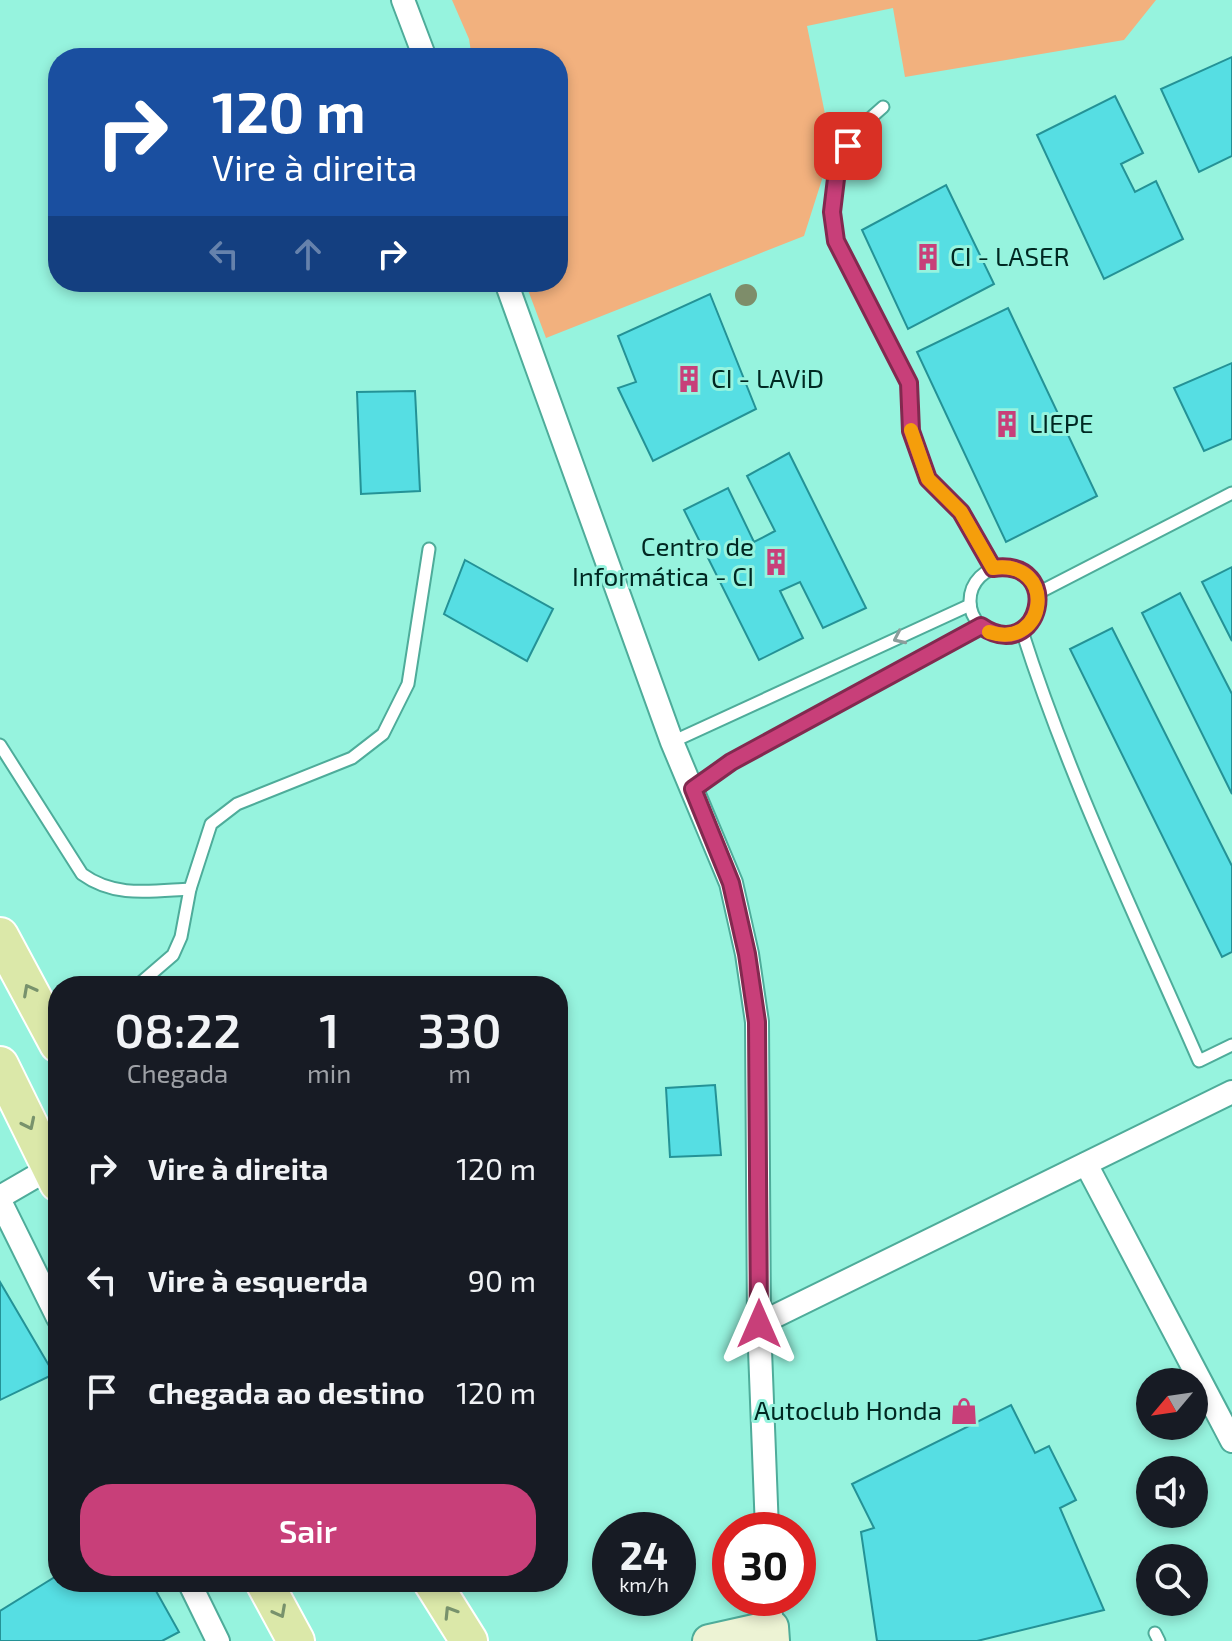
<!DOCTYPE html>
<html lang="pt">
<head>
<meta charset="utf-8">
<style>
	:root { --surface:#171b24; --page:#20242c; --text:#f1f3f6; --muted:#9ea1a6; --accent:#c83f79 }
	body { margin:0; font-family:"Exo 2",sans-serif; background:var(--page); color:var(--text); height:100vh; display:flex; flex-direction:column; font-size:30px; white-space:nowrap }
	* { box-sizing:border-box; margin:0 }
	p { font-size:26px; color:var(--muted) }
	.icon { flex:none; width:44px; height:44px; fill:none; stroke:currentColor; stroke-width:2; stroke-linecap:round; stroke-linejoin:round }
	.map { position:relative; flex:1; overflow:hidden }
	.details { position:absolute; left:48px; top:976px; width:520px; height:616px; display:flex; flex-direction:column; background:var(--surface); border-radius:32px; box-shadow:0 4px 12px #0003 }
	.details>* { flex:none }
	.hud { position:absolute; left:48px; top:48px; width:520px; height:244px; border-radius:32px; box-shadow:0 4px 12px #0003; background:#1a4fa0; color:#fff; overflow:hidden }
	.needle { width:52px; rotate:241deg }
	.controls { position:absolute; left:1136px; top:1368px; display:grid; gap:16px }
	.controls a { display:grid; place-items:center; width:72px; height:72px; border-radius:50%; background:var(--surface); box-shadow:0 4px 12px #0003; font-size:40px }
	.speed { position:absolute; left:592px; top:1512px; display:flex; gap:16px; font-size:40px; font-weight:700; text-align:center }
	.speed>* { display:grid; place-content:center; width:104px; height:104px; border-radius:50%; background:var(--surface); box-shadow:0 4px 12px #0003; line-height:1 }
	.speed small { font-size:20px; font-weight:400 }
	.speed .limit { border:12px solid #d22; background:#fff; color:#111 }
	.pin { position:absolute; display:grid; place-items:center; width:68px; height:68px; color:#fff; margin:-34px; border-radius:16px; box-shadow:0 4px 12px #0006 }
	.me { position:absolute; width:88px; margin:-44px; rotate:0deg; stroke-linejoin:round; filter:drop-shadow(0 0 6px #0008) }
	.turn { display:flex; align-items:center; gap:28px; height:168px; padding:0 32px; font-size:36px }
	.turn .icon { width:104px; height:104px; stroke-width:2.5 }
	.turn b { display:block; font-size:56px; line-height:68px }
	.lanes { display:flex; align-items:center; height:76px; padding:0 32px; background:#0003; justify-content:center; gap:40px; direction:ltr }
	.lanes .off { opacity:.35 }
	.eta { display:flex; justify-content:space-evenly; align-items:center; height:136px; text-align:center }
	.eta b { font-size:48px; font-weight:600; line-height:56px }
	.action { display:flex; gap:16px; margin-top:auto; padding:16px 32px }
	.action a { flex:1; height:92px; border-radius:32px; background:var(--accent); color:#fff; font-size:32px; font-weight:600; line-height:92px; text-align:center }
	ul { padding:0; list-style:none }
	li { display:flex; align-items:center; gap:24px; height:112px; padding:0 32px }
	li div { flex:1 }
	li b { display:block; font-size:30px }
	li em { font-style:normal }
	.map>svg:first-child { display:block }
</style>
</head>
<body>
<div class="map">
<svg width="1232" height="1641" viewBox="0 0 1232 1641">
	<rect width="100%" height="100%" fill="#96f3de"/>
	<path fill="#f2b17e" d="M452,0H1156L1124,40L905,77L893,8L807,26L832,148L804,236L546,338L525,282H558V58H472L469,39Z"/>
	<g fill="#56dee3" stroke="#249296" stroke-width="2">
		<path d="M1232,57V156L1199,172L1161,89Z"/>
		<path d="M1115,96L1143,153L1121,164L1135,192L1156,181L1183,239L1104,279L1037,135Z"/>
		<path d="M946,185L994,284L908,329L862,230Z"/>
		<path d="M710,294L756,409L653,461L618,388L636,382L618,336Z"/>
		<path d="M1008,308L1097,496L1006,542L917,352Z"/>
		<path d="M1232,363V439L1204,451L1174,388Z"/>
		<path d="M415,391L420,491L361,494L357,392Z"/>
		<path d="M789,453L866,608L823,628L800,582L780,591L803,638L759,660L684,510L728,488L754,542L775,531L747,476Z"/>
		<path d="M465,560L553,609L527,661L444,614Z"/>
		<path d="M1232,567V641L1202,582Z"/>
		<path d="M1180,593L1232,694V794L1142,613Z"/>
		<path d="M1112,628L1232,866V952L1222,957L1070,649Z"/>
		<path d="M715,1085L721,1155L670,1157L666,1088Z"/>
		<path d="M0,1282L54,1374L0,1400Z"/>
		<path d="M1011,1405L1035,1453L1049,1446L1076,1500L1060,1508L1104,1610L977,1641H877L861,1532L874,1528L852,1484Z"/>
		<path d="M58,1575V1582H151L179,1632L162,1641H0V1611Z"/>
	</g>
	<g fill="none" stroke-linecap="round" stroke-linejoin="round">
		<g stroke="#4eac9a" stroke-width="15">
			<g id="lane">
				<path d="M883,107L857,130L838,162L832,212L836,241L909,383L911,431L928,479L961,512L993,568"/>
				<circle cx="1004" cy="601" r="34"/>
				<path d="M1038,593L1232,493"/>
				<path d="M1022,631C1069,779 1137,919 1199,1061L1232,1045"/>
				<path d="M672,742L970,605"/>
				<path d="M0,745L82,874C115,898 151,891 190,889"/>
				<path d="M693,789L731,762L981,626"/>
				<path d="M137,986L173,955L181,937L190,889L211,824L237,804L352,758L383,734L408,684L429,549"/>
				<path d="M1155,1633L1159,1641"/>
			</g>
		</g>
		<g stroke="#4eac9a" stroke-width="26">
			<g id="street">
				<path d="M403,0L425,58"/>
				<path d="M506,282L672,742L731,883L747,954L757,1022L759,1324L767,1530"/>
				<path d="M1086,1164L1232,1441"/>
				<path d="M0,1197L50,1168"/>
				<path d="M0,1201L58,1318"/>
				<path d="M759,1324L1232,1092"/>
				<path d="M189,1582L218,1641"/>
				<path d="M769,1598L772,1627"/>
			</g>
		</g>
		<g stroke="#4eac9a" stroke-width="36">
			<path id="secondary" d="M709,1641L772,1627L773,1641"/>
		</g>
		<g stroke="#fff" stroke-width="40">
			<g id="primary">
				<path d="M0,936L58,1044"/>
				<path d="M0,1065L58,1183"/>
				<path d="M264,1582L296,1641"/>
				<path d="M432,1582L469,1641"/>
			</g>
		</g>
		<use href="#lane" stroke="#fff" stroke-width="11"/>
		<use href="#street" stroke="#fff" stroke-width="22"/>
		<use href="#secondary" stroke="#edf3d4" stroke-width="32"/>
		<use href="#primary" stroke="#dbe8a9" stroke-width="36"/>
	</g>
	<circle fill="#7e8d6a" cx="746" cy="295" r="11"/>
	<defs><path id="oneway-chevron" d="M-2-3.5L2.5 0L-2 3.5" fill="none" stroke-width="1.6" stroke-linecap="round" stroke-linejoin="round" transform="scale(2)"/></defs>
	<use stroke="#8c9e9c" href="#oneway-chevron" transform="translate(899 638) rotate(155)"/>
	<g stroke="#78926c">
		<use href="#oneway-chevron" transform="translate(29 990) rotate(-118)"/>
		<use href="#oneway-chevron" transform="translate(29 1124) rotate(64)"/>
		<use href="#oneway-chevron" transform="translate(280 1612) rotate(62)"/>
		<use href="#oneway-chevron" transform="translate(450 1612) rotate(-122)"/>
	</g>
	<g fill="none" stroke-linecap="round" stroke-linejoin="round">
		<g stroke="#82294f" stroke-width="20">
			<path id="route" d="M759,1324L757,1022L747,954L731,883L693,789L731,762L981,626C1040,666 1066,558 993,568L961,512L928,479L911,431L909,383L836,241L832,212L838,162L848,146"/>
		</g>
		<use href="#route" stroke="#c83f79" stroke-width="14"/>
		<path stroke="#f59e0b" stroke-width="14" d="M911,430L928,479L961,512L993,568C1058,559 1048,651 989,632"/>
	</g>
	<defs>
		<g id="building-bare" transform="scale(2.16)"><path d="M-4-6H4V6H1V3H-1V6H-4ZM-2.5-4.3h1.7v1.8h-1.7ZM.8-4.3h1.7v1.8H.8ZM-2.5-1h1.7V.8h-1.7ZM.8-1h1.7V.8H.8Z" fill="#c83f79" stroke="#96f3de" stroke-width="2.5" paint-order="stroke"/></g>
		<g id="shop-bare" transform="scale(2.16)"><path d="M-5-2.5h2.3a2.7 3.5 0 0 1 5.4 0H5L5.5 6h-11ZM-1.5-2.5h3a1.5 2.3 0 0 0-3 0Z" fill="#c83f79" stroke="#96f3de" stroke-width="2.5" paint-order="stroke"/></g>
	</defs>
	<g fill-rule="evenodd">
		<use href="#building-bare" x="928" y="257"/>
		<use href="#building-bare" x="689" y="379"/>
		<use href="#building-bare" x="1007" y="424"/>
		<use href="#building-bare" x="776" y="562"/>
		<use href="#shop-bare" x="964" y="1411"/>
	</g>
	<g text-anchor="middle" stroke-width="6" stroke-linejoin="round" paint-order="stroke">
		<g font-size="26" fill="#002822" stroke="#96f3de" text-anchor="start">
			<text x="950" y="266">CI - LASER</text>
			<text x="711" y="388">CI - LAViD</text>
			<text x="1029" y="433">LIEPE</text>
			<text x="754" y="556" text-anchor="end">Centro de<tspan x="754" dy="30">Informática - CI</tspan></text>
			<text x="942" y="1420" text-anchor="end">Autoclub Honda</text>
		</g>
	</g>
</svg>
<div class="controls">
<a><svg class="needle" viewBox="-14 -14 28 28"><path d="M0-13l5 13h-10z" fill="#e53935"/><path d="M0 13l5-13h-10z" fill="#9ea1a6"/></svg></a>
<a><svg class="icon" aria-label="sound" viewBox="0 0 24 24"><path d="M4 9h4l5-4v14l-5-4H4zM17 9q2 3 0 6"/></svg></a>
<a><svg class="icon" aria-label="search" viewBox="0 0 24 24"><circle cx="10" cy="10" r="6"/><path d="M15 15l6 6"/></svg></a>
</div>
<div class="speed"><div>24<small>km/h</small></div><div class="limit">30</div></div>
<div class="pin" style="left:848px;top:146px;background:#d93025"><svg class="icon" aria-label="arrive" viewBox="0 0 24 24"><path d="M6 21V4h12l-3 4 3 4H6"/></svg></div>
<svg class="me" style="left:759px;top:1324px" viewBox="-20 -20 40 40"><path d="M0-17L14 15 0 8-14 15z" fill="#c83f79" stroke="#fff" stroke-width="4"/></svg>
<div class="hud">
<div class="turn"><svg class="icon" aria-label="right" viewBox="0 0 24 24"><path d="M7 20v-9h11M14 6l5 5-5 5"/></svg><div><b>120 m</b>Vire à direita</div></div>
<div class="lanes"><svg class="icon off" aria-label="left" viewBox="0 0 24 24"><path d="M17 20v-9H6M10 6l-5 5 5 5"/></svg><svg class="icon off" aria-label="ahead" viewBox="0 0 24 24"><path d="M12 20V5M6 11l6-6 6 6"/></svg><svg class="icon" aria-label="right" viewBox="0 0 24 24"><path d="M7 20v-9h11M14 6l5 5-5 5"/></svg></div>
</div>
<section class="details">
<div class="eta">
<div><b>08:22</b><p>Chegada</p></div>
<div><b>1</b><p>min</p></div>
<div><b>330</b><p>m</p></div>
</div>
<ul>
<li><svg class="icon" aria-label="right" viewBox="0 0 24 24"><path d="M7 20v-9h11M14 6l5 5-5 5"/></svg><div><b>Vire à direita</b></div><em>120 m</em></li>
<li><svg class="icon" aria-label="left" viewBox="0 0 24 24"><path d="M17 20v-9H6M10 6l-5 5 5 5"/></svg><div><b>Vire à esquerda</b></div><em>90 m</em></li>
<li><svg class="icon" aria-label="arrive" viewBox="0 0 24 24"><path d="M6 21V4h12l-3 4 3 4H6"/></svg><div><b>Chegada ao destino</b></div><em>120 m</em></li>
</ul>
<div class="action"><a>Sair</a></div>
</section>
</div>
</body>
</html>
